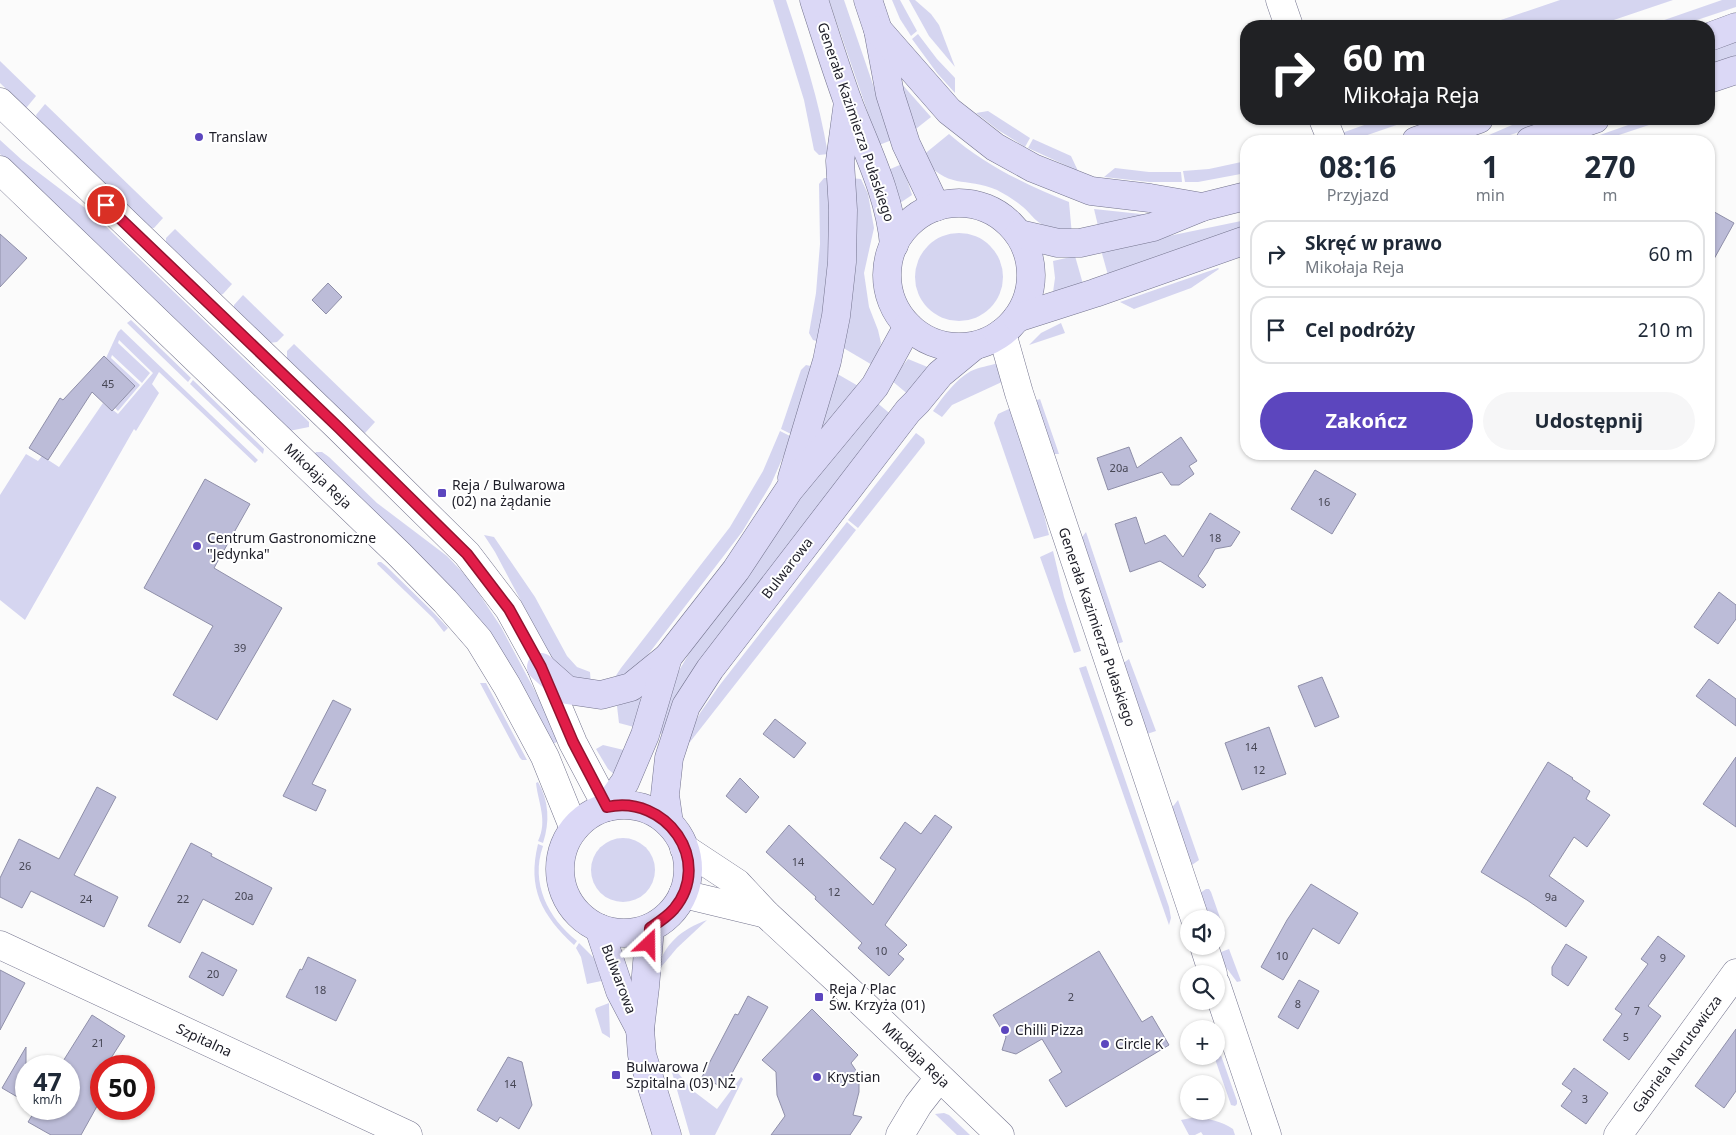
<!DOCTYPE html>
<html lang="pl">
<head>
<meta charset="utf-8">
<style>
	:root { --surface:#fff; --page:#f6f6f7; --text:#1f2937; --muted:#747a83; --line:#e0e1e3; --accent:#5c46be }
	body { margin:0; font-family:"Noto Sans",sans-serif; background:var(--page); color:var(--text); height:100vh; display:flex; flex-direction:column; font-size:19px; white-space:nowrap }
	* { box-sizing:border-box; margin:0 }
	p { font-size:16px; color:var(--muted) }
	.icon { flex:none; width:28px; height:28px; fill:none; stroke:currentColor; stroke-width:2; stroke-linecap:round; stroke-linejoin:round }
	.map { position:relative; flex:1; overflow:hidden }
	.details { position:absolute; left:1240px; top:135px; width:475px; height:325px; display:flex; flex-direction:column; background:var(--surface); border-radius:20px; box-shadow:0 1px 4px #0004 }
	.details>* { flex:none }
	.guide { position:absolute; left:1240px; top:20px; width:475px; height:105px; border-radius:20px; box-shadow:0 1px 4px #0004; background:#202124; color:#fff; overflow:hidden }
	.buttons { position:absolute; left:1180px; top:910px; display:grid; gap:10px }
	.buttons a { display:grid; place-items:center; width:45px; height:45px; border-radius:50%; background:var(--surface); box-shadow:0 1px 4px #0004; font-size:25px }
	.speed { position:absolute; left:15px; top:1055px; display:flex; gap:10px; font-size:25px; font-weight:700; text-align:center }
	.speed>* { display:grid; place-content:center; width:65px; height:65px; border-radius:50%; background:var(--surface); box-shadow:0 1px 4px #0004; line-height:1 }
	.speed small { font-size:12px; font-weight:400 }
	.speed .limit { border:8px solid #d22; background:#fff; color:#111 }
	.pin { position:absolute; display:grid; place-items:center; width:42px; height:42px; color:#fff; margin:-21px; border:2px solid #fff; border-radius:50%; box-shadow:0 1px 5px #0007 }
	.me { position:absolute; width:55px; margin:-28px; rotate:23deg; stroke-linejoin:round; filter:drop-shadow(0 0 4px #0008) }
	.turn { display:flex; align-items:center; gap:18px; height:105px; padding:0 20px; font-size:22px }
	.turn .icon { width:65px; height:65px; stroke-width:2.5 }
	.turn b { display:block; font-size:35px; line-height:42px }
	.eta { display:flex; justify-content:space-evenly; align-items:center; height:85px; text-align:center }
	.eta b { font-size:30px; font-weight:700; line-height:35px }
	.button { display:flex; gap:10px; margin-top:auto; padding:10px 20px }
	.button a { flex:1; height:58px; border-radius:30px; background:var(--accent); color:#fff; font-size:20px; font-weight:700; line-height:58px; text-align:center }
	.button a+a { background:var(--page); color:var(--text) }
	ul { padding:0; list-style:none }
	li { display:flex; align-items:center; gap:15px; height:68px; margin:0 10px 8px; padding:0 10px; border:2px solid var(--line); border-radius:20px }
	li div { flex:1 }
	li b { display:block; font-size:19px }
	li em { font-style:normal }
	.map>svg:first-child { display:block }
</style>
</head>
<body>
<div class="map">
<svg width="1736" height="1135" viewBox="0 0 1736 1135">
	<rect width="100%" height="100%" fill="#fbfbfb"/>
	<g fill="#d5d5f0">
		<path d="M773,0H786C803,51 819,100 828,154L819,155L814,150L804,100Z"/>
		<path d="M829,0H844L892,140L879,145Z"/>
		<path d="M892,0H900L917,31L911,36L900,19Z"/>
		<path d="M909,0H915L931,14L939,25L955,67L929,36Z"/>
		<path d="M1560,0H1673L1596,26H1483Z"/>
		<path d="M1722,0H1736V7L1679,26H1647Z"/>
		<path d="M918,34L937,59L955,78V93L937,73L912,39Z"/>
		<path d="M1736,38V56L1709,66V48Z"/>
		<path d="M0,61L36,96L27,107H25L0,83Z"/>
		<path d="M900,82L931,117L912,132Z"/>
		<path d="M45,104L163,218L154,228H150L37,118L36,115Z"/>
		<path d="M988,111L1030,138L1025,147L998,130L976,113Z"/>
		<path d="M1381,119H1414L1350,141L1339,134Z"/>
		<path d="M1526,119H1558L1492,141H1475Z"/>
		<path d="M1645,119H1667L1601,141H1583Z"/>
		<path d="M949,134C985,165 1026,185 1069,202L1072,235C1063,232 1051,230 1043,225C1035,221 1030,213 1023,207C1015,200 1006,195 997,190C965,176 947,191 922,156Z"/>
		<path d="M1033,139L1071,156L1078,171L1028,148Z"/>
		<path d="M0,140L22,160L93,214L309,422V427L289,431L0,154Z"/>
		<path d="M1246,161V173L1198,182H1185L1183,171L1209,169Z"/>
		<path d="M902,164L912,195L900,203L888,170Z"/>
		<path d="M1115,168L1149,172H1181L1182,182H1149L1104,177Z"/>
		<path d="M824,178H831L833,218L820,342L813,340L809,333L816,293L820,244L819,184Z"/>
		<path d="M850,178L861,179L868,194L874,228L864,273L869,307L878,330L881,343L874,366L840,346Z"/>
		<path d="M1094,209L1141,214L1145,215L1099,230Z"/>
		<path d="M1246,220V228L1108,275L1101,250Z"/>
		<path d="M175,229L232,284L223,294L220,295L166,243V238Z"/>
		<circle cx="959" cy="277" r="44"/>
		<path d="M1075,256L1083,284L1053,292L1055,278L1053,261Z"/>
		<path d="M1218,268L1219,269L1191,288L1134,309L1120,302Z"/>
		<path d="M243,295L284,335L277,342L269,343L234,308V305Z"/>
		<path d="M131,320L191,378L188,382L127,323Z"/>
		<path d="M1061,323L1065,333L1029,345L1041,333Z"/>
		<path d="M121,329L258,460L255,463L159,372L152,384L159,393L136,431L134,429L25,620L0,600V495L26,454L38,461L42,456L59,467L103,403L112,411L113,410L118,414L153,373L119,340L118,343L150,373L142,383L112,355L111,358L140,385L118,411L115,408L135,386L106,358L118,332Z"/>
		<path d="M294,344L375,422L365,433L363,432L287,359V351Z"/>
		<path d="M908,359L930,368L910,396L891,380Z"/>
		<path d="M998,363L1004,381L952,405L942,417L933,411C943,397 955,380 971,371C979,367 989,366 998,363Z"/>
		<path d="M806,365L815,367L793,435L781,429L801,370Z"/>
		<path d="M834,372L860,387L822,435L818,425Z"/>
		<path d="M193,380L264,449L263,454L190,384Z"/>
		<path d="M1040,399L1059,454H1049L1031,402Z"/>
		<path d="M875,401L894,417L664,734L654,732L674,679L697,640L802,494Z"/>
		<path d="M1011,408L1036,482L1049,535L1034,539L994,423L998,414Z"/>
		<path d="M780,431L792,437L771,484L742,532L640,665L628,676L615,681V677L621,668L730,527L763,471Z"/>
		<path d="M916,433L924,439L925,443L858,528L848,520Z"/>
		<path d="M316,452H322L329,457L377,503L447,556L470,580L501,627L561,740L551,745L480,621L439,577L314,455Z"/>
		<path d="M847,522L856,530L690,742L686,740L700,713L719,686Z"/>
		<path d="M1086,532L1123,642L1114,645L1079,541Z"/>
		<path d="M484,535L494,537L535,597L567,656L577,667L590,672L591,685L571,679L553,661L495,552Z"/>
		<path d="M1053,551L1064,597L1081,651L1074,653L1040,557Z"/>
		<path d="M378,562H381L386,566L432,611L448,628L444,632L433,618L377,564Z"/>
		<path d="M1129,659L1156,731L1144,735L1122,664Z"/>
		<path d="M1086,666L1169,907L1171,918L1169,925L1079,668Z"/>
		<path d="M480,683H486L527,760H522L520,758Z"/>
		<path d="M638,696L641,700L634,727L619,723L617,706Z"/>
		<path d="M603,745L628,751L615,775L608,769L596,749Z"/>
		<path d="M538,782C549,801 550,822 543,843L538,841C548,821 538,802 536,783Z"/>
		<path d="M1178,800L1199,860L1192,865L1171,809Z"/>
		<circle cx="623" cy="870" r="32"/>
		<path d="M538,844L543,846C530,883 548,918 577,941L574,945C542,915 527,889 538,844Z"/>
		<path d="M1206,889H1209L1211,892L1225,932L1220,936H1216V919H1209L1200,893Z"/>
		<path d="M707,920L677,948L657,972C663,944 682,929 707,920Z"/>
		<path d="M579,943L594,958L606,980L587,984L581,957L576,948Z"/>
		<path d="M1229,949L1241,981L1237,982L1225,966L1221,952Z"/>
		<path d="M609,1003V1006L610,1038L602,1033L595,1010L596,1008Z"/>
		<path d="M1216,1041L1237,1101V1104L1235,1106L1231,1105L1230,1102L1214,1056H1216Z"/>
		<path d="M669,1062L692,1090L717,1109L741,1077L743,1079L715,1135H690Z"/>
		<path d="M944,1113L949,1115L970,1135H957L935,1114Z"/>
		<path d="M1191,1118C1206,1117 1220,1121 1233,1129L1235,1135H1203L1201,1132L1195,1135H1189L1181,1120Z"/>
	</g>
	<g fill="#bcbcd8" stroke="#8f8fa9">
		<path d="M1709,209L1734,223L1709,268Z"/>
		<path d="M0,234L27,258L0,287Z"/>
		<path d="M328,283L342,297L326,314L312,300Z"/>
		<path d="M104,356L135,386L112,411L92,392L48,460L29,448L60,398L63,400Z"/>
		<path d="M1181,437L1197,461L1189,466L1194,474L1179,485H1171L1162,472L1108,490L1097,458L1129,447L1137,468Z"/>
		<path d="M1315,470L1356,494L1332,534L1291,509Z"/>
		<path d="M205,479L250,504L214,568L282,608L217,720L173,695L213,626L144,588Z"/>
		<path d="M1210,513L1240,532L1231,546L1215,549L1207,563L1198,576L1206,585L1203,588L1160,561L1130,572L1115,524L1136,517L1145,544L1165,535L1183,557Z"/>
		<path d="M1719,592L1736,605V619L1718,644L1694,627Z"/>
		<path d="M1322,677L1339,717L1315,727L1298,686Z"/>
		<path d="M1709,679L1736,699V726L1696,696Z"/>
		<path d="M333,700L351,709L312,784L326,790L316,811L283,796Z"/>
		<path d="M775,719L806,743L794,758L763,734Z"/>
		<path d="M1269,727L1286,774L1242,790L1225,743Z"/>
		<path d="M1736,757V827L1703,804Z"/>
		<path d="M1548,762L1573,778L1572,779L1590,791L1586,799L1610,815L1587,847L1574,837L1549,876L1584,901L1566,927L1527,900L1481,872Z"/>
		<path d="M740,778L759,797L746,813L726,796Z"/>
		<path d="M97,787L116,797L74,875L118,897L104,927L31,891L22,908L0,897V878L19,839L59,859Z"/>
		<path d="M935,815L952,827L885,925L907,945L898,954L904,959L889,976L858,948L862,943L815,899L816,897L766,852L789,825L873,905L896,869L880,858L905,822L921,834Z"/>
		<path d="M191,843L212,854L211,856L272,888L253,925L203,899L180,943L148,926Z"/>
		<path d="M1311,884L1358,913L1339,944L1313,928L1283,980L1261,967L1287,920Z"/>
		<path d="M1658,936L1685,956L1648,1006L1661,1016L1629,1060L1603,1040L1622,1014L1615,1009L1648,964L1641,959Z"/>
		<path d="M1566,944L1587,957L1568,986L1552,975V967Z"/>
		<path d="M1099,951L1142,1022L1152,1016L1169,1045L1066,1107L1049,1080L1062,1072L1042,1039L1016,1054L1002,1050L1006,1037L993,1015Z"/>
		<path d="M202,952L237,970L223,996L189,977Z"/>
		<path d="M308,957L356,980L336,1021L286,997L300,969L302,970Z"/>
		<path d="M0,970L25,983L0,1030Z"/>
		<path d="M1299,980L1319,991L1298,1029L1278,1017Z"/>
		<path d="M748,996L768,1007L724,1088L702,1077L735,1014L738,1015Z"/>
		<path d="M812,1009L858,1055L851,1063L857,1072L859,1081V1092L853,1115L862,1117L850,1135H771L785,1116L777,1095L776,1072L762,1060Z"/>
		<path d="M92,1015L125,1036L106,1066H101V1099L81,1135H51L28,1122L36,1109H69V1066H60Z"/>
		<path d="M1736,1029V1091L1724,1108L1695,1086Z"/>
		<path d="M26,1047V1102L2,1088Z"/>
		<path d="M508,1057L522,1062L532,1105L519,1129L500,1117L497,1122L477,1110Z"/>
		<path d="M1574,1068L1608,1093L1586,1124L1561,1106L1572,1091L1562,1084Z"/>
	</g>
	<g fill="none" stroke-linecap="round" stroke-linejoin="round">
		<g stroke="#74748e" stroke-width="29">
			<g id="minor">
				<path d="M1280,0L1289,26"/>
				<path d="M1323,119L1332,141"/>
				<path d="M0,945L408,1135"/>
				<path d="M900,1135L918,1105L939,1078"/>
			</g>
		</g>
		<g stroke="#74748e" stroke-width="29">
			<g id="tertiary">
				<path d="M0,102L338,427L467,554L509,609L541,667L573,743L607,807"/>
				<path d="M0,170L399,554L445,601L479,640L507,686L545,757L574,829"/>
				<path d="M1002,333L1019,393L1195,919"/>
				<path d="M684,848L737,883L766,914L861,1002L1000,1135"/>
				<path d="M683,894L766,914"/>
				<path d="M1204,946L1213,974"/>
				<path d="M1216,984L1267,1135"/>
				<path d="M1618,1135L1736,973"/>
			</g>
		</g>
		<g stroke="#74748e" stroke-width="29">
			<g id="secondary">
				<path d="M814,0C825,34 836,69 848,102C866,149 890,195 894,245"/>
				<path d="M868,0L878,30L890,94L906,144L936,207"/>
				<path d="M878,30L949,111L995,147L1033,168L1091,191L1150,198L1202,207"/>
				<path d="M1709,37L1736,27"/>
				<path d="M1709,79L1736,70"/>
				<path d="M1416,141L1479,119"/>
				<path d="M1530,141L1595,119"/>
				<circle cx="959" cy="275" r="72"/>
				<path d="M1019,234L1058,243H1080L1153,227L1202,207L1246,196"/>
				<path d="M1017,318L1095,293L1246,240"/>
				<path d="M792,478L827,361L836,316L842,262L843,210L840,161L848,102"/>
				<path d="M541,667L567,690L601,695L631,687L668,657"/>
				<circle cx="624" cy="869" r="64"/>
				<path d="M607,807L625,782L645,735L668,657L736,570L789,490L875,386L908,326"/>
				<path d="M669,823L665,795L669,758L686,706L710,669L908,411L917,402L940,374L974,346"/>
				<path d="M599,928L620,991L640,1029"/>
				<path d="M650,928L645,987L640,1029L642,1055L667,1135"/>
			</g>
		</g>
		<use href="#minor" stroke="#fff" stroke-width="28"/>
		<use href="#tertiary" stroke="#fff" stroke-width="28"/>
		<use href="#secondary" stroke="#dbd8f6" stroke-width="28"/>
	</g>
	<g fill="none" stroke-linecap="round" stroke-linejoin="round">
		<g stroke="#92132f" stroke-width="12">
			<path id="route" d="M106,205L338,427L467,554L509,609L541,667L573,742L607,807C666,794 714,861 674,909C667,917 659,922 650,928L649,944"/>
		</g>
		<use href="#route" stroke="#e11d48" stroke-width="9"/>
	</g>
	<g fill="#5c46be" stroke="#fff" stroke-width="2">
		<circle cx="199" cy="137" r="5"/>
		<rect x="437" y="488" width="10" height="10" rx="2.5"/>
		<circle cx="197" cy="546" r="5"/>
		<rect x="814" y="992" width="10" height="10" rx="2.5"/>
		<circle cx="1005" cy="1030" r="5"/>
		<circle cx="1105" cy="1044" r="5"/>
		<rect x="611" y="1070" width="10" height="10" rx="2.5"/>
		<circle cx="817" cy="1077" r="5"/>
	</g>
	<g text-anchor="middle" stroke-width="4" stroke-linejoin="round" paint-order="stroke">
		<g font-size="11" fill="#464654">
			<text x="108" y="388">45</text>
			<text x="1119" y="472">20a</text>
			<text x="1324" y="506">16</text>
			<text x="1215" y="542">18</text>
			<text x="240" y="652">39</text>
			<text x="1251" y="751">14</text>
			<text x="1259" y="774">12</text>
			<text x="798" y="866">14</text>
			<text x="25" y="870">26</text>
			<text x="834" y="896">12</text>
			<text x="244" y="900">20a</text>
			<text x="1551" y="901">9a</text>
			<text x="86" y="903">24</text>
			<text x="183" y="903">22</text>
			<text x="881" y="955">10</text>
			<text x="1282" y="960">10</text>
			<text x="1663" y="962">9</text>
			<text x="213" y="978">20</text>
			<text x="320" y="994">18</text>
			<text x="1071" y="1001">2</text>
			<text x="1298" y="1008">8</text>
			<text x="1637" y="1015">7</text>
			<text x="1626" y="1041">5</text>
			<text x="98" y="1047">21</text>
			<text x="510" y="1088">14</text>
			<text x="1585" y="1103">3</text>
		</g>
		<g font-size="14" fill="#1e1e28" stroke="#fff">
			<text transform="translate(856 122) rotate(71)" y="5">Generała Kazimierza Pułaskiego</text>
			<text transform="translate(318 476) rotate(44)" y="5">Mikołaja Reja</text>
			<text transform="translate(787 568) rotate(-52)" y="5">Bulwarowa</text>
			<text transform="translate(1097 627) rotate(71)" y="5">Generała Kazimierza Pułaskiego</text>
			<text transform="translate(619 979) rotate(69)" y="5">Bulwarowa</text>
			<text transform="translate(204 1040) rotate(25)" y="5">Szpitalna</text>
			<text transform="translate(1677 1054) rotate(-54)" y="5">Gabriela Narutowicza</text>
			<text transform="translate(916 1055) rotate(44)" y="5">Mikołaja Reja</text>
		</g>
		<g font-size="14" fill="#1e1e28" stroke="#fff" text-anchor="start">
			<text x="209" y="142">Translaw</text>
			<text x="452" y="490">Reja / Bulwarowa<tspan x="452" dy="16">(02) na żądanie</tspan></text>
			<text x="207" y="543">Centrum Gastronomiczne<tspan x="207" dy="16">"Jedynka"</tspan></text>
			<text x="829" y="994">Reja / Plac<tspan x="829" dy="16">Św. Krzyża (01)</tspan></text>
			<text x="1015" y="1035">Chilli Pizza</text>
			<text x="1115" y="1049">Circle K</text>
			<text x="626" y="1072">Bulwarowa /<tspan x="626" dy="16">Szpitalna (03) NŻ</tspan></text>
			<text x="827" y="1082">Krystian</text>
		</g>
	</g>
</svg>
<div class="buttons">
<a><svg class="icon" aria-label="sound" viewBox="0 0 24 24"><path d="M4 9h4l5-4v14l-5-4H4zM17 9q2 3 0 6"/></svg></a>
<a><svg class="icon" aria-label="search" viewBox="0 0 24 24"><circle cx="10" cy="10" r="6"/><path d="M15 15l6 6"/></svg></a>
<a>+</a>
<a>−</a>
</div>
<div class="speed"><div>47<small>km/h</small></div><div class="limit">50</div></div>
<div class="pin" style="left:106px;top:205px;background:#d93025"><svg class="icon" aria-label="arrive" viewBox="0 0 24 24"><path d="M6 21V4h12l-3 4 3 4H6"/></svg></div>
<svg class="me" style="left:649px;top:944px" viewBox="-20 -20 40 40"><path d="M0-17L14 15 0 8-14 15z" fill="#e11d48" stroke="#fff" stroke-width="4"/></svg>
<div class="guide">
<div class="turn"><svg class="icon" aria-label="right" viewBox="0 0 24 24"><path d="M7 20v-9h11M14 6l5 5-5 5"/></svg><div><b>60 m</b>Mikołaja Reja</div></div>
</div>
<section class="details">
<div class="eta">
<div><b>08:16</b><p>Przyjazd</p></div>
<div><b>1</b><p>min</p></div>
<div><b>270</b><p>m</p></div>
</div>
<ul>
<li><svg class="icon" aria-label="right" viewBox="0 0 24 24"><path d="M7 20v-9h11M14 6l5 5-5 5"/></svg><div><b>Skręć w prawo</b><p>Mikołaja Reja</p></div><em>60 m</em></li>
<li><svg class="icon" aria-label="arrive" viewBox="0 0 24 24"><path d="M6 21V4h12l-3 4 3 4H6"/></svg><div><b>Cel podróży</b></div><em>210 m</em></li>
</ul>
<div class="button"><a>Zakończ</a><a>Udostępnij</a></div>
</section>
</div>
</body>
</html>
